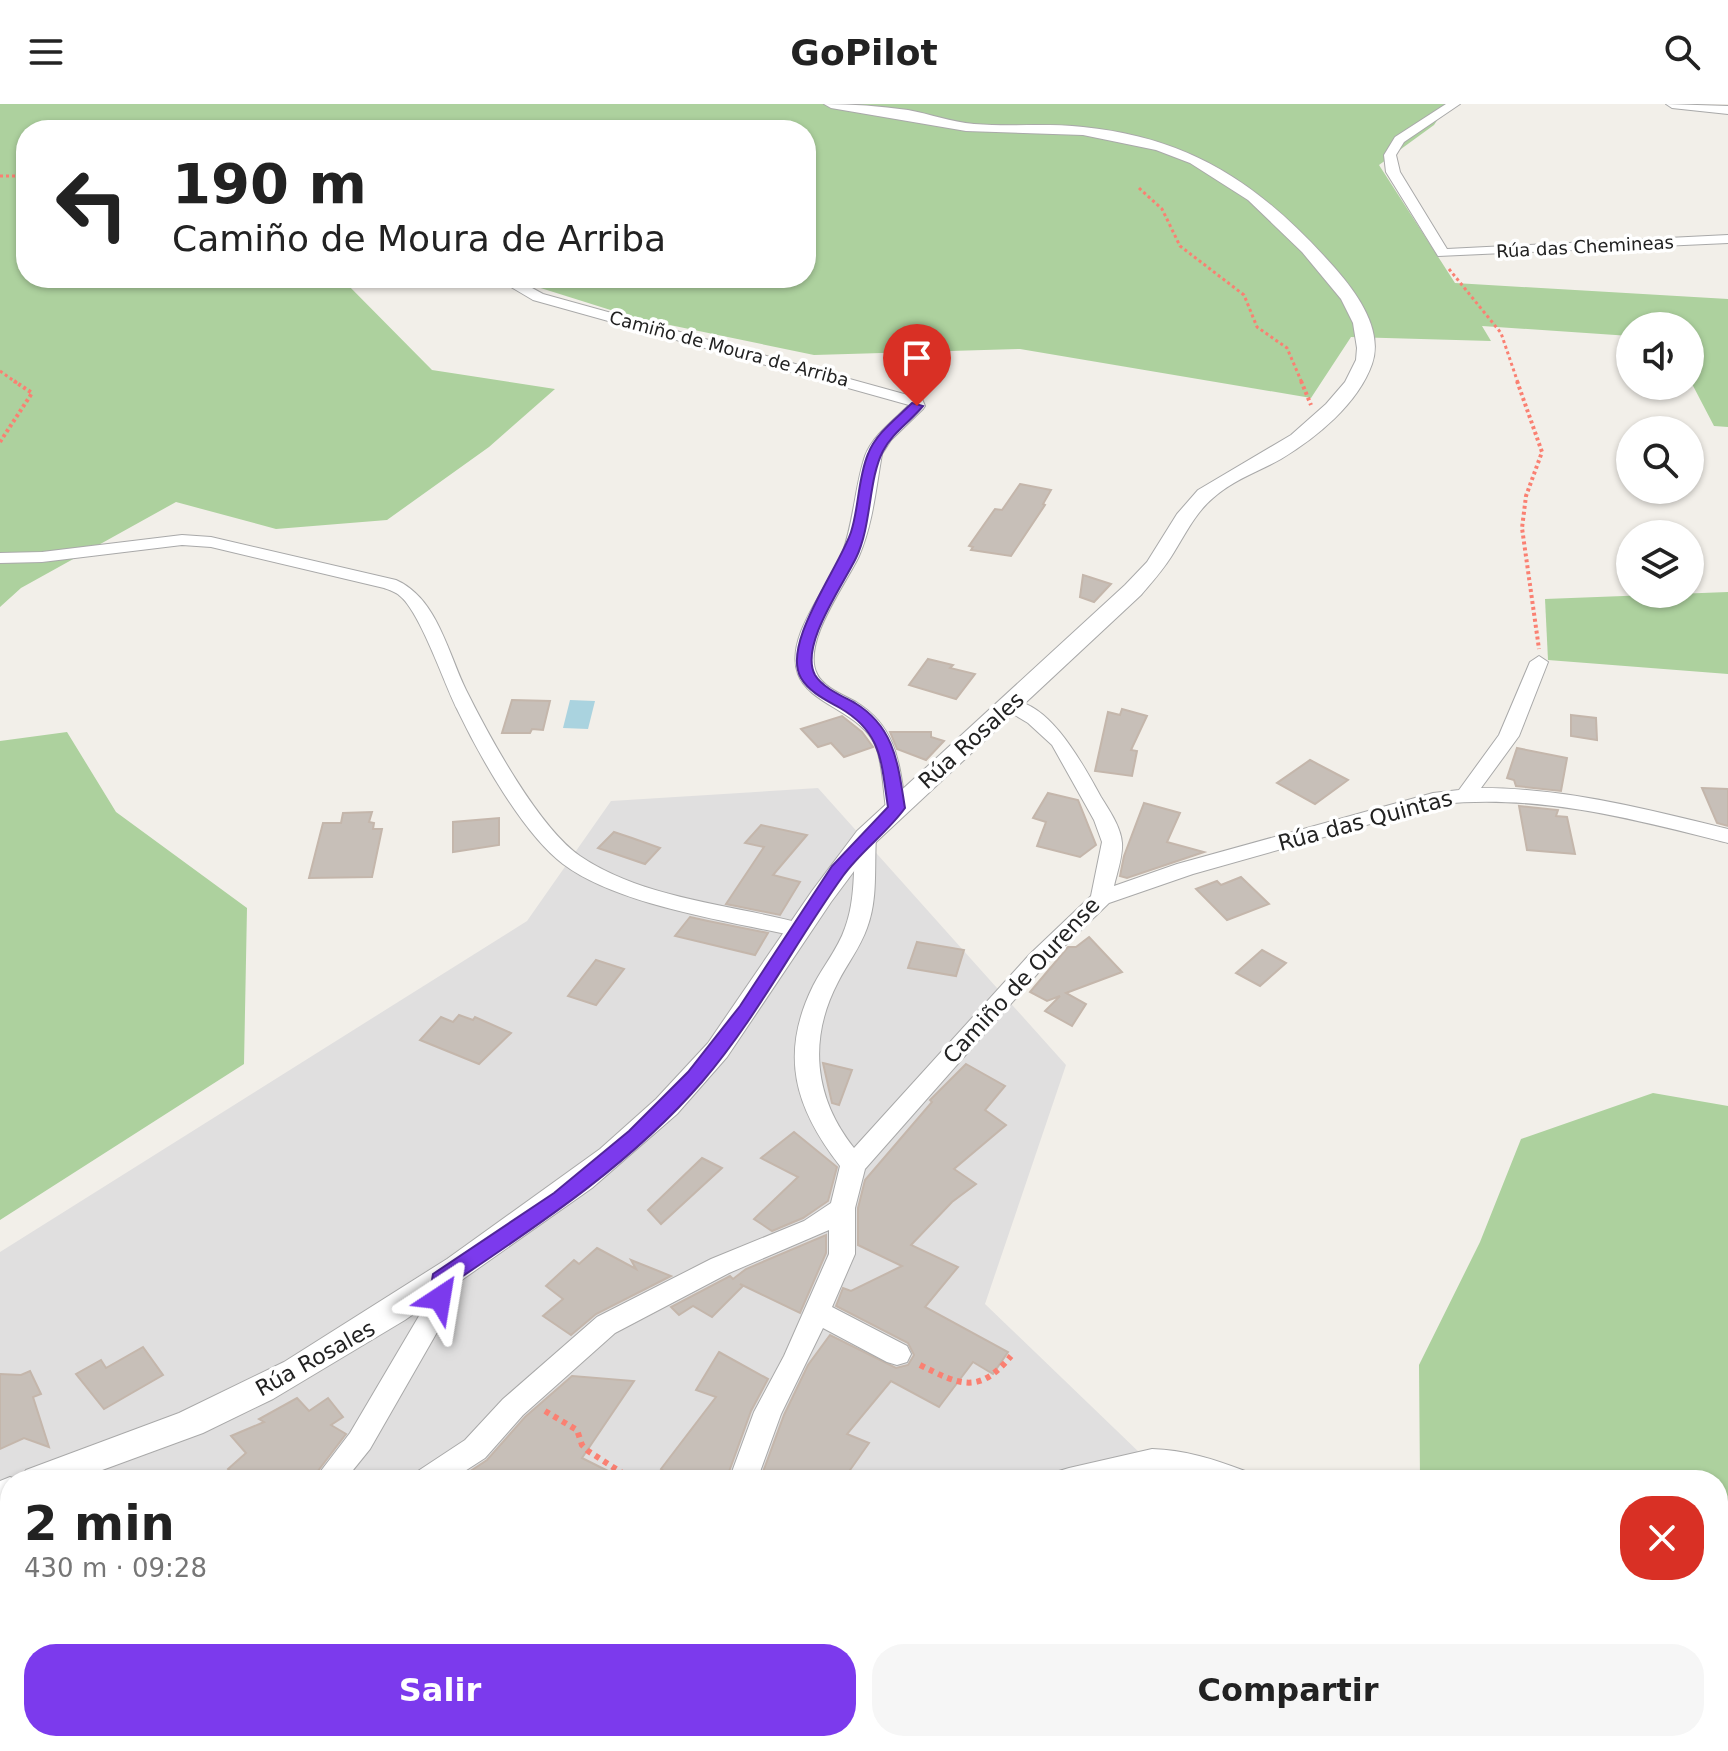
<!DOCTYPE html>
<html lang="es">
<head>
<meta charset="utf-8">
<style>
	:root { --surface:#fff; --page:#f6f6f6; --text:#222; --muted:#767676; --accent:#7c3aed }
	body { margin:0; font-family:"DejaVu Sans",sans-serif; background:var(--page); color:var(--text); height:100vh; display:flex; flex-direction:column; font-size:30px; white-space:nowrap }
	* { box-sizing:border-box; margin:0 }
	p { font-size:26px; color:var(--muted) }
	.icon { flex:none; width:44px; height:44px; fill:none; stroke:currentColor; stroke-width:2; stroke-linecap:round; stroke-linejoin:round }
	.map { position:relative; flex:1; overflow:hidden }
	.drawer { position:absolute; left:0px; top:1366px; width:1728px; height:282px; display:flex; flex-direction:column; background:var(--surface); border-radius:32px 32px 0 0; box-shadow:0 2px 6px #0004 }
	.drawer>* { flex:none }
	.top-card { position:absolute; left:16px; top:16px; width:800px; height:168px; border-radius:32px; box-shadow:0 2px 6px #0004; background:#fff; color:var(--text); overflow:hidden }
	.controls { position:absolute; left:1616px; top:208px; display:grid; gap:16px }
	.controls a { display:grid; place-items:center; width:88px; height:88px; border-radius:50%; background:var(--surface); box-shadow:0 2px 6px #0004; font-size:40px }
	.pin { position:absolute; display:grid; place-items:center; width:68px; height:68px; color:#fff; margin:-82px -34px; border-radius:50% 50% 50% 0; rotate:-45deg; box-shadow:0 0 8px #0007 }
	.pin .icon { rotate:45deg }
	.me { position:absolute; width:88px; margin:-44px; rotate:33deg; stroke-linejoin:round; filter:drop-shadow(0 0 6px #0008) }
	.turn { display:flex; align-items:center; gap:28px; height:168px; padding:0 24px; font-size:36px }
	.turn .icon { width:104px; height:104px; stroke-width:2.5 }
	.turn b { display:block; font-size:56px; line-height:68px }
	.round { display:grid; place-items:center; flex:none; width:84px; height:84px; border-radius:32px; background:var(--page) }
	.summary { display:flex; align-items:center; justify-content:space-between; height:136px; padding:0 24px }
	h1 { font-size:48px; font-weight:600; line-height:60px }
	.cta { display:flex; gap:16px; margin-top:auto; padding:16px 24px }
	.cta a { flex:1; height:92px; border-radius:32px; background:var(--accent); color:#fff; font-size:32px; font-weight:600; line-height:92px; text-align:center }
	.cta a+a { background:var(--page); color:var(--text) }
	header { display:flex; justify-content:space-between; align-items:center; height:104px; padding:0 24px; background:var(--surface); font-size:36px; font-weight:600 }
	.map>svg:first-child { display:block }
</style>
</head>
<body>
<header><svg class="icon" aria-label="menu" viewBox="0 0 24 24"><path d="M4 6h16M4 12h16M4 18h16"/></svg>GoPilot<svg class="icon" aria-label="search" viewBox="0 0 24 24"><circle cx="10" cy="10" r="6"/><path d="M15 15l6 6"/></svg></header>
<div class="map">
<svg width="1728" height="1647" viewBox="0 0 1728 1647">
	<rect width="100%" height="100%" fill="#f2efe9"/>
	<path fill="#e0dfdf" d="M818,684L1066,961L985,1200L1168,1376H10V1638H1300L1308,1647H0V1148L527,817L611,697Z"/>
	<g fill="#add19e">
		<path d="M0,0H1448L1434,21L1379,61L1455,179L1728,195V323L1714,322L1690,276V222H1630V232L1482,222L1491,237L1351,233L1311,294L1020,245L814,251L636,214L531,181L551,174H806V26H26V174H341L432,266L555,285L489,343L387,416L276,425L176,398L21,484L0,503Z"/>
		<path d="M1728,488V570L1548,556L1545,495Z"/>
		<path d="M67,628L116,708L247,804L244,960L0,1116V637Z"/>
		<path d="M1653,989L1728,1002V1647H1325L1330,1638H1718V1376H1420L1419,1261L1480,1138L1521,1035Z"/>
	</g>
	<path fill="#aad3df" d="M570,596L595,597L588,625L563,624Z"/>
	<g fill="#c7bfb8" stroke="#c4b6ab" stroke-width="2">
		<path d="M1020,380L1051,386L1043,400L1045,401L1011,452L971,446L973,443L969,442L995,405L1002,406Z"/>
		<path d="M1083,471L1111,480L1094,498L1080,493Z"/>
		<path d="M928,555L953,561L950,564L975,570L956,595L909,581Z"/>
		<path d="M512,596L550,597L543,626L532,625L530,629H502Z"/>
		<path d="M1122,605L1147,612L1131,646L1137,647L1132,672L1095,667L1108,608L1120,611Z"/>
		<path d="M1571,611L1596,614L1597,636L1571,632Z"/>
		<path d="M842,612L862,628L873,643L844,653L831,639L818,643L801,625Z"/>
		<path d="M890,628H931V633L944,637L926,656L897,645Z"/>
		<path d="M1517,644L1567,654L1561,687L1516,682L1514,676L1507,674Z"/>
		<path d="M1310,656L1348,676L1315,700L1277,679Z"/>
		<path d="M1702,684L1728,685V722L1717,719Z"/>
		<path d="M1048,689L1078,696L1096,741L1080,753L1037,742L1046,718L1033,714Z"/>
		<path d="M1144,699L1180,709L1167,738L1204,748L1127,774L1120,772L1124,752Z"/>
		<path d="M1519,702L1558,706L1556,712L1567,713L1575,750L1527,746Z"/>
		<path d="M372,708L369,718L374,719L373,725H382L372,773L309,774L323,719H341L343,709Z"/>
		<path d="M499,714V741L453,748V718Z"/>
		<path d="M761,721L807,731L773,771L800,778L780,811L726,800L764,743L745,739Z"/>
		<path d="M614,728L632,734L660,744L645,760L598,744Z"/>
		<path d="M1241,773L1269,800L1227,816L1196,785L1217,777L1221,781Z"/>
		<path d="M690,813L708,817L768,829L755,851L675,832Z"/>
		<path d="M1089,833L1122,868L1066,889L1086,900L1072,922L1045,907L1060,892L1047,897L1030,888L1068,843H1076Z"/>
		<path d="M917,838L964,846L956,872L908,864Z"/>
		<path d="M1262,846L1286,859L1260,882L1236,869Z"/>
		<path d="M596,856L624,865L596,901L568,892Z"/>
		<path d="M459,911L473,916L475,913L511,929L479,960L420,936L441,913L453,918Z"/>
		<path d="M823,959L852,966L839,1001L832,999Z"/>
		<path d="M966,960L1005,982L985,1006L1006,1021L954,1065L976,1080L952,1098L911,1141L958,1163L925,1203L1008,1248L993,1270L973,1258L939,1303L891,1277L847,1330L869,1339L843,1376H760L784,1311L808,1261L830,1231L896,1264L908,1261L914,1251L908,1239L836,1202L843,1184L851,1187L902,1162L858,1141V1104L865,1076L932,998L930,996Z"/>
		<path d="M794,1028L837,1063L828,1097L803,1114L772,1127L754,1115L798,1073L761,1054Z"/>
		<path d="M702,1054L722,1064L661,1120L648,1106Z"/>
		<path d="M826,1131V1149L800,1209L740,1180L743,1182L712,1213L693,1202L679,1211L671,1203L730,1172L733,1175L746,1165Z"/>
		<path d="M597,1144L636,1165L631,1156L671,1172L596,1210L571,1231L543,1212L563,1195L546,1182L574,1156L579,1160Z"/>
		<path d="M143,1243L163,1271L104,1305L76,1270L101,1256L106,1264Z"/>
		<path d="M719,1248L768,1275L751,1307L726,1376H676L661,1365L716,1293L696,1286Z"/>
		<path d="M30,1267L41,1290L33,1293L49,1343L24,1334L0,1345V1270L21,1271Z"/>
		<path d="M572,1272L634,1277L582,1354L626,1376H457L487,1356L525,1313Z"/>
		<path d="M297,1294L309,1307L328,1294L343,1313L331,1321L346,1330L311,1376H240L228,1365L246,1349L231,1332L264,1318L259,1315Z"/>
	</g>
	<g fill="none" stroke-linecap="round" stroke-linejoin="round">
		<g stroke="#a9a9a9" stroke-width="2">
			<g id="minor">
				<path d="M1446,0H1460L1404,38L1396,51L1400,68L1447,145L1728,131V139L1438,152L1386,68L1384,51L1395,33Z"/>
				<path d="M1666,0L1728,2V10L1672,4Z"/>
				<path d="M496,174H514L543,190L922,295L925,302L923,305L891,336L882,350C876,383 873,420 859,452C846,480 801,539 817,570C823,583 843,591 856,598C898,624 899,660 906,704L903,709L896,710L886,704C883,685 883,661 876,643C863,608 809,601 798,570C784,532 830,482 843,447C854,416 855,382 865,352C873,331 894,316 909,301L533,196Z"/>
				<path d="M182,431L211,433L396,476C437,494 448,549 466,586C489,632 538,723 580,752C645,796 733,800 807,821L810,826L807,831L799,833C730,817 619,802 563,760C523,730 479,651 457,605C444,579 420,508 400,492C396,488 389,486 384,484L211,443L182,441L42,458L0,459V449L42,448Z"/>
				<path d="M1539,552L1548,558L1519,632L1481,684C1566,684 1646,705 1728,725V739C1633,715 1540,690 1441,700L1193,770L1109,799L1046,860L865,1065L855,1104V1150L832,1203L907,1242L911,1250L907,1258L897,1261L887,1258L823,1224L781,1310L757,1376H729L754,1308L784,1252L829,1150V1126L729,1169L615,1229L523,1311L485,1354L451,1376H414L418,1367L465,1336L503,1295L597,1213L711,1155L804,1117L831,1099L840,1062C795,1004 779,951 813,882C823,862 838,845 845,824C856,795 853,763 856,733L859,728H873L876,733C874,764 878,795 867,824C860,844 847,860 838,878C808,935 814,994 854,1044L1030,850L1091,792L1102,738L1094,716L1052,641L1028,619L1000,602L1003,598C1045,587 1085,664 1101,693C1109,706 1121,723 1122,739C1123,752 1117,769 1114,782L1177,760L1433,689L1459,686L1499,631L1530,558Z"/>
				<path d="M441,1166L450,1169L454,1176L453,1194L444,1216L370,1345L345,1376H314L350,1329L419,1212L432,1169Z"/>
				<path d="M1152,1345C1185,1346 1214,1355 1245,1367L1249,1376H1200L1152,1369L1113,1376H1055L1059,1367L1069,1364Z"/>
				<path d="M129,1638H161L159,1647H127Z"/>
				<path d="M630,1638H662L661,1647H629Z"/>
				<path d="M1007,1638H1081L1077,1647H1011Z"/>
			</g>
		</g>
		<g stroke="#a9a9a9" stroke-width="2">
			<g id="tertiary">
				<path d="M824,0C852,0 880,2 908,6C930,10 951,18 974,20C1010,23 1046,19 1083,23C1193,34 1262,82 1334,163C1356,188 1384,225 1372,260C1358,300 1316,334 1281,355C1258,368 1233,376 1213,394C1194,410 1184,433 1171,453C1162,467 1152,478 1141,491L875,739L831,798L727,953L677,1010L592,1084L405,1216L273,1295L203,1329L75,1376H21L26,1366L179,1309L284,1258L447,1155L600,1045L656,995L708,939L812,787L857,727L1125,481L1147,458L1177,410L1198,386L1291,331L1326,300L1345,278L1356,256L1357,244L1353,219L1341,195L1302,148L1248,96L1190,59L1156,46L1083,31L966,27L831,4Z"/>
				<path d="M10,1373L18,1376H10V1404L0,1408V1377Z"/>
			</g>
		</g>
		<g stroke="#fa8072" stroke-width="3" stroke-dasharray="3 3" stroke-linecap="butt">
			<path d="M0,72H26"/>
			<path d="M1139,84L1162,105L1180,142L1244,191L1257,223L1287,244L1302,279"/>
			<path d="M1449,165L1501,229L1518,279"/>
			<path d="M0,267L17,279"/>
		</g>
		<g stroke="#fa8072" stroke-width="4" stroke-dasharray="3 3" stroke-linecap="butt">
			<path d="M1301,277L1311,301"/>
			<path d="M1517,277L1542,348L1526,392L1522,424L1539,545"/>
			<path d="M0,338L32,289L14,277"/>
		</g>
		<g stroke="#fa8072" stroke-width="6" stroke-dasharray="5 5" stroke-linecap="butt">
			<path d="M920,1261C960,1281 979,1291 1011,1252"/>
			<path d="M545,1307L577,1326L582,1341L588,1347L633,1376"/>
			<path d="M1718,1413L1728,1412"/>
			<path d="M28,1647L38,1638"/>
		</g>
		<use href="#minor" fill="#fff" fill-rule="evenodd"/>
		<use href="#tertiary" fill="#fff" fill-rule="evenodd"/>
	</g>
	<path fill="#7c3aed" stroke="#51269a" stroke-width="2" d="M912,299L923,302C910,318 892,329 883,347C868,376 872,421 856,454C843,481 799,542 815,571C823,584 842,592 855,599C896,624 898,662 905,704C887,729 861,747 843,772C794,840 757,914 702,978C631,1060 540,1120 451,1180L448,1200L440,1202L432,1200L429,1194L433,1170L554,1089L629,1027L688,968L740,902L832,762L888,703C881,659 883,629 840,604C826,596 809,588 801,574C781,540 839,464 851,428C859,403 858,374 868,350C876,329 897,314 912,299Z"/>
	<g text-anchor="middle" stroke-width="7" stroke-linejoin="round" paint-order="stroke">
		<g font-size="18" fill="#222" stroke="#fff">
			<text transform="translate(1585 143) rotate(-3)" y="6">Rúa das Chemineas</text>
			<text transform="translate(729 245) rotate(15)" y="6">Camiño de Moura de Arriba</text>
		</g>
		<g font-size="22" fill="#222" stroke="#fff">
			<text transform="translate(971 636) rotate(-42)" y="8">Rúa Rosales</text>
			<text transform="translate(1365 716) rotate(-15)" y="8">Rúa das Quintas</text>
			<text transform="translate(1021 876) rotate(-47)" y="8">Camiño de Ourense</text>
			<text transform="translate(315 1254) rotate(-29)" y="8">Rúa Rosales</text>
		</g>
	</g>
</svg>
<div class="controls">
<a><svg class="icon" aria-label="sound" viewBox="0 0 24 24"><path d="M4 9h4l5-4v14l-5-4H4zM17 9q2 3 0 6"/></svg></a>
<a><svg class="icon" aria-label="search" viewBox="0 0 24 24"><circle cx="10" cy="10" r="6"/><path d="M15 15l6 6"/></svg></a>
<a><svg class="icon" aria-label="layers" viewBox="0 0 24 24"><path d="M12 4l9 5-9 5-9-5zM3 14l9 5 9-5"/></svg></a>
</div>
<div class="pin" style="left:917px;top:302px;background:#d93025"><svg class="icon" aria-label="arrive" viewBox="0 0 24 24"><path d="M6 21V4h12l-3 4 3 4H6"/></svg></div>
<svg class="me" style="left:440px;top:1194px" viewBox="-20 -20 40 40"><path d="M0-17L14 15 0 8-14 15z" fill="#7c3aed" stroke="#fff" stroke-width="4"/></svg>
<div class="top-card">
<div class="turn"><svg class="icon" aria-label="left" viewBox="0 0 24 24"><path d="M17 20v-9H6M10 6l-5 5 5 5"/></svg><div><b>190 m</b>Camiño de Moura de Arriba</div></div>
</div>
<section class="drawer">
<div class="summary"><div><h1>2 min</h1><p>430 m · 09:28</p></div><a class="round" style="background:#d93025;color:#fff"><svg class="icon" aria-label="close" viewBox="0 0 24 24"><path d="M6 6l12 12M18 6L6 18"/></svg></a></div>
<div class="cta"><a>Salir</a><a>Compartir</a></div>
</section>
</div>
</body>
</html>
